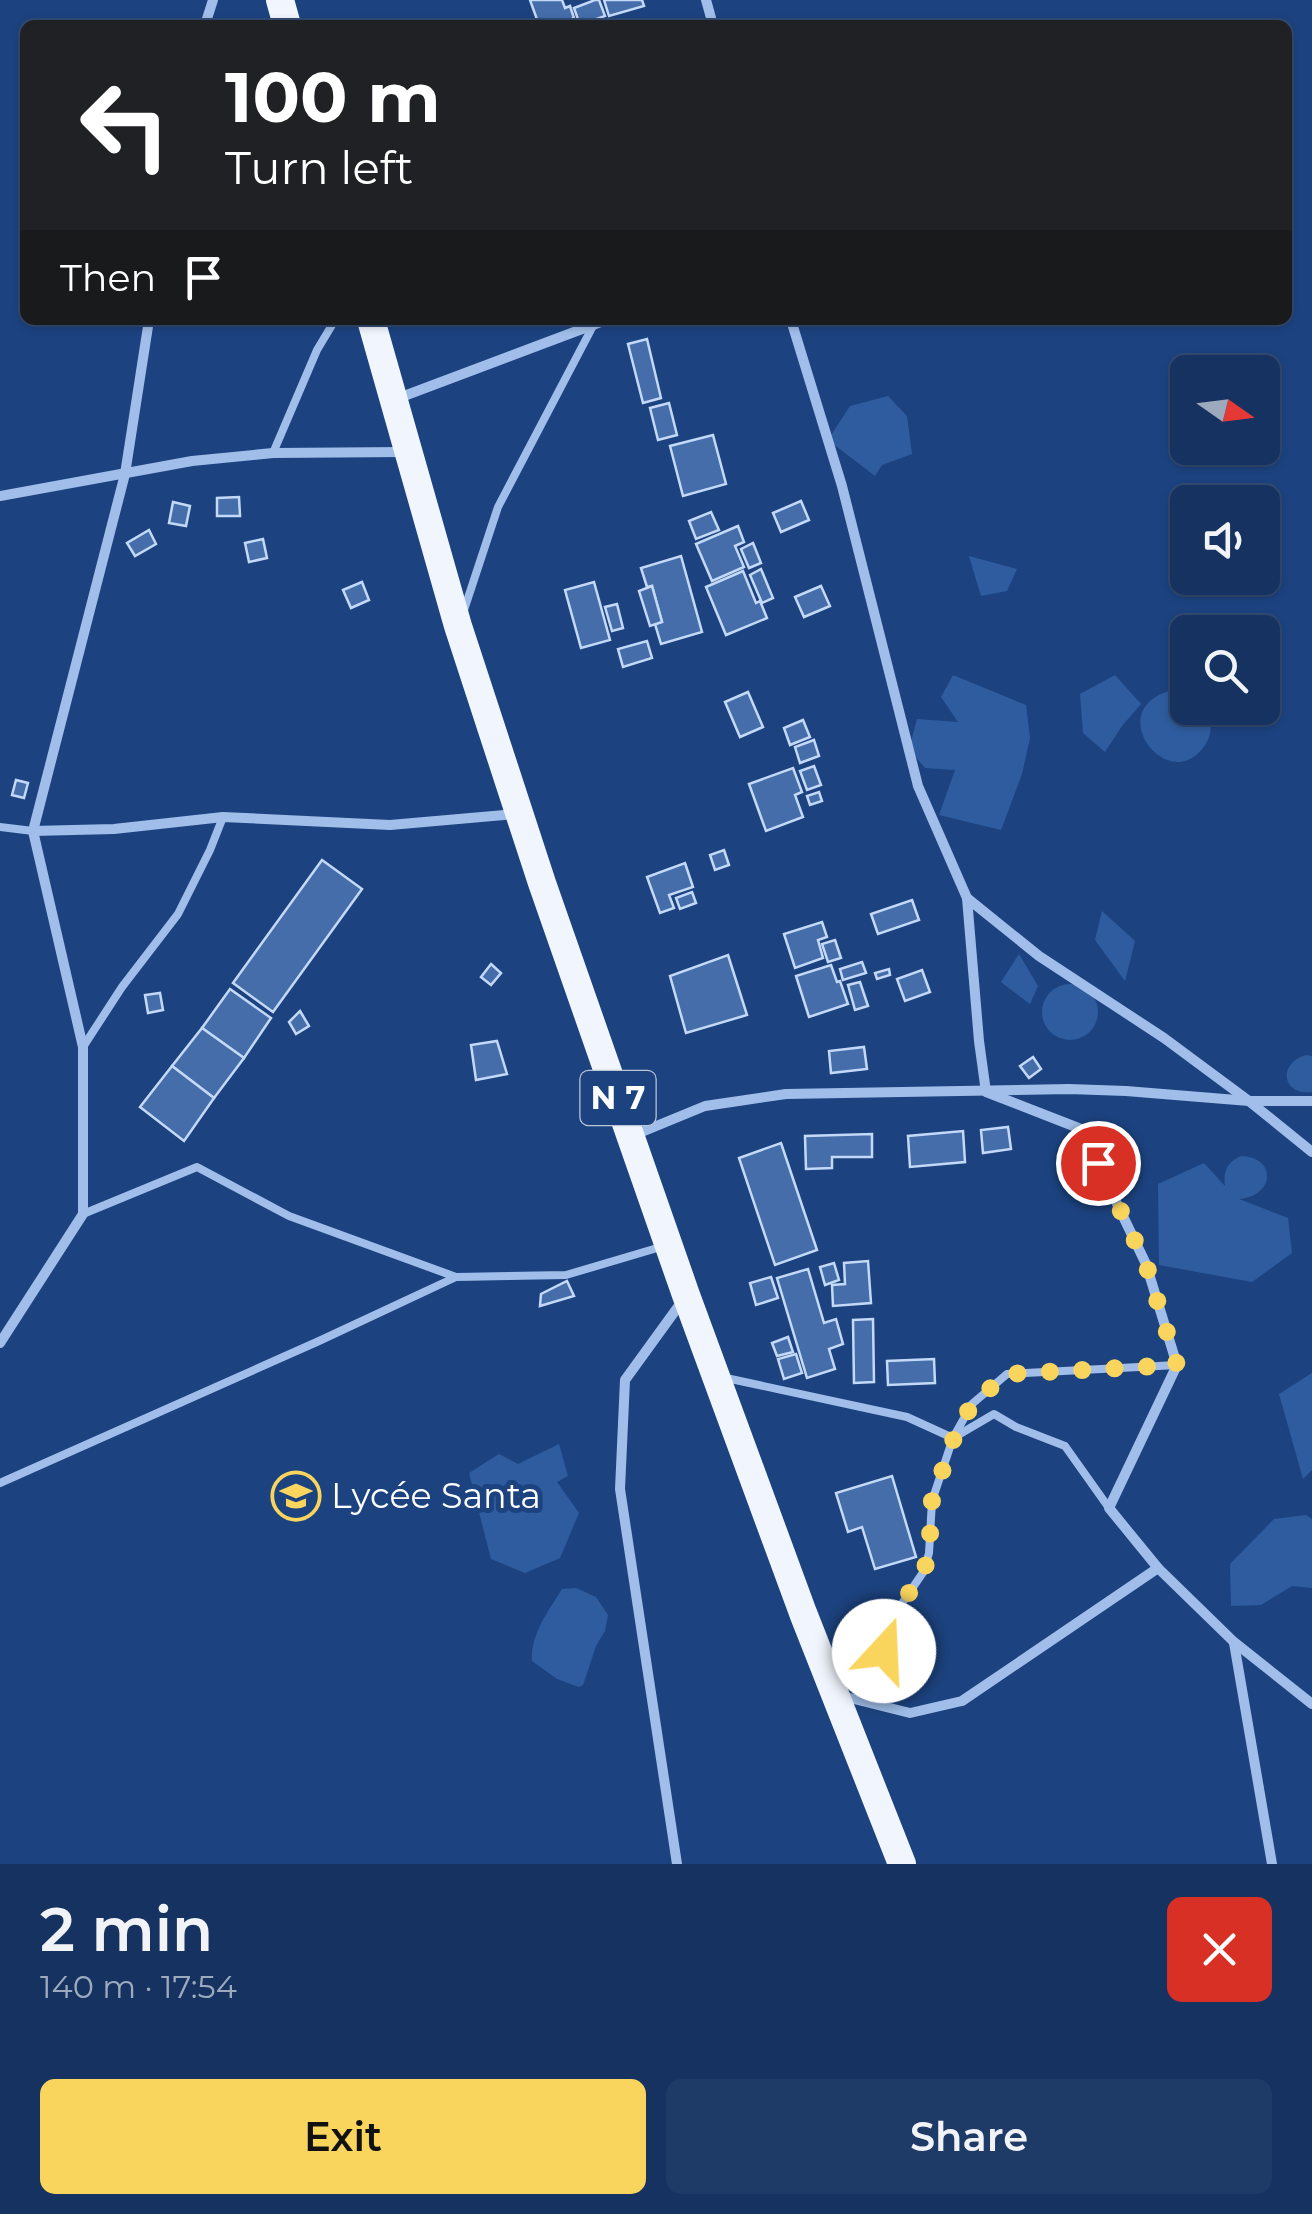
<!DOCTYPE html>
<html lang="en">
<head>
<meta charset="utf-8">
<style>
	:root { --surface:#153260; --page:#1e3a66; --text:#f1f3f6; --muted:#9daabd; --line:#344d75; --accent:#fad55e }
	body { margin:0; font-family:Montserrat,sans-serif; background:var(--page); color:var(--text); height:100vh; display:flex; flex-direction:column; font-size:38px; white-space:nowrap }
	* { box-sizing:border-box; margin:0 }
	p { font-size:32px; color:var(--muted) }
	.icon { flex:none; width:55px; height:55px; fill:none; stroke:currentColor; stroke-width:2; stroke-linecap:round; stroke-linejoin:round }
	.map { position:relative; height:1864px; overflow:hidden }
	.panel { display:flex; flex-direction:column; background:var(--surface); flex:1 }
	.panel>* { flex:none }
	.guide { position:absolute; left:20px; top:20px; width:1272px; height:305px; border-radius:15px; box-shadow:0 2px 8px #0004,0 0 0 2px var(--line); background:#202124; color:#fff; overflow:hidden }
	.needle { width:65px; rotate:104deg }
	.tools { position:absolute; left:1170px; top:355px; display:grid; gap:20px }
	.tools a { display:grid; place-items:center; width:110px; height:110px; border-radius:15px; background:var(--surface); box-shadow:0 2px 8px #0004,0 0 0 2px var(--line); font-size:50px }
	.pin { position:absolute; display:grid; place-items:center; width:85px; height:85px; color:#fff; margin:-42px; border:5px solid #fff; border-radius:50%; box-shadow:0 2px 10px #0007 }
	.me { position:absolute; width:110px; margin:-55px; rotate:20deg; stroke-linejoin:round; filter:drop-shadow(0 0 8px #0008) }
	.turn { display:flex; align-items:center; gap:35px; height:210px; padding:0 40px; font-size:45px }
	.turn .icon { width:130px; height:130px; stroke-width:2.5 }
	.turn b { display:block; font-size:70px; line-height:85px }
	.then { display:flex; align-items:center; height:95px; padding:0 40px; background:#0003; gap:20px; font-size:38px }
	.round { display:grid; place-items:center; flex:none; width:105px; height:105px; border-radius:15px; background:var(--page) }
	.summary { display:flex; align-items:center; justify-content:space-between; height:170px; padding:0 40px }
	h1 { font-size:60px; font-weight:600; line-height:75px }
	.button { display:flex; gap:20px; margin-top:auto; padding:20px 40px }
	.button a { flex:1; height:115px; border-radius:15px; background:var(--accent); color:#111; font-size:40px; font-weight:600; line-height:115px; text-align:center }
	.button a+a { background:var(--page); color:var(--text) }
	.map>svg:first-child { display:block }
</style>
</head>
<body>
<div class="map">
<svg width="1312" height="1864" viewBox="0 0 1312 1864">
	<rect width="100%" height="100%" fill="#1c4380"/>
	<g fill="#2f5c9f">
		<path d="M888,396L907,416L912,454L882,465L875,476L828,440L850,406Z"/>
		<path d="M969,556L1017,569L1007,591L981,596Z"/>
		<path d="M953,675L1026,705L1030,738L1022,774L1001,830L939,815L955,770L925,768L909,749L917,719L958,722L941,697Z"/>
		<path d="M1115,675L1141,704L1122,726L1105,752L1083,733L1080,694Z"/>
		<path d="M1173,690L1187,693L1188,708H1206C1212,720 1213,733 1205,745C1169,799 1099,708 1173,690Z"/>
		<path d="M1102,911L1135,941L1125,981L1095,940Z"/>
		<path d="M1019,954L1038,986L1030,1004L1001,982Z"/>
		<circle cx="1070" cy="1012" r="28"/>
		<path d="M1306,1055L1312,1056V1092C1282,1096 1277,1063 1306,1055Z"/>
		<path d="M1241,1156C1277,1157 1275,1196 1239,1199L1288,1218L1292,1253L1252,1282L1159,1265L1158,1184L1204,1163L1225,1186C1223,1171 1227,1162 1241,1156Z"/>
		<path d="M1312,1373V1470L1303,1479L1279,1394Z"/>
		<path d="M559,1444L568,1476L557,1482L579,1513L560,1558L525,1573L491,1559L469,1473L499,1454L518,1464Z"/>
		<path d="M1306,1515L1312,1519V1588L1292,1586L1261,1605L1231,1606L1230,1564L1274,1519Z"/>
		<path d="M576,1588L596,1597L608,1615L605,1631L596,1646L583,1685L579,1687L557,1679L532,1661C530,1635 549,1610 562,1589Z"/>
	</g>
	<g fill="#446daa" stroke="#c4d9f7" stroke-width="2.5">
		<path d="M530,0H562L565,8L570,6L574,18L557,25H539Z"/>
		<path d="M595,0H599L605,16L580,25L574,8Z"/>
		<path d="M604,0H642L644,6L609,16Z"/>
		<path d="M647,339L661,398L643,403L628,344Z"/>
		<path d="M669,403L677,435L658,440L650,408Z"/>
		<path d="M713,435L726,484L683,496L670,446Z"/>
		<path d="M239,497L240,516H217V498Z"/>
		<path d="M801,501L809,520L781,532L773,513Z"/>
		<path d="M173,502L190,506L186,526L169,523Z"/>
		<path d="M711,512L719,530L696,539L689,521Z"/>
		<path d="M738,526L744,542L735,546L744,567L712,581L696,544Z"/>
		<path d="M149,530L156,544L135,556L127,543Z"/>
		<path d="M263,539L267,558L249,562L245,543Z"/>
		<path d="M753,543L761,563L749,568L741,549Z"/>
		<path d="M681,556L702,632L661,644L655,624L662,622L652,586L647,587L641,568Z"/>
		<path d="M761,569L773,598L762,603L750,575Z"/>
		<path d="M743,571L756,603L760,601L767,618L726,635L706,587Z"/>
		<path d="M362,582L369,600L351,608L343,590Z"/>
		<path d="M594,582L610,640L581,648L565,590Z"/>
		<path d="M652,586L662,622L650,626L639,591Z"/>
		<path d="M821,586L830,606L804,617L795,597Z"/>
		<path d="M617,604L623,628L612,631L605,607Z"/>
		<path d="M647,641L652,658L623,667L618,649Z"/>
		<path d="M748,692L763,727L740,737L725,702Z"/>
		<path d="M803,720L810,737L790,745L784,728Z"/>
		<path d="M814,740L819,756L800,763L795,747Z"/>
		<path d="M814,766L821,785L807,790L800,771Z"/>
		<path d="M793,768L802,792L795,795L803,817L766,831L749,784Z"/>
		<path d="M16,780L28,783L24,798L12,795Z"/>
		<path d="M819,792L822,801L810,805L807,796Z"/>
		<path d="M724,850L729,865L715,870L710,855Z"/>
		<path d="M322,860L362,889L273,1012L233,983Z"/>
		<path d="M685,863L693,887L669,895L674,908L660,913L647,877Z"/>
		<path d="M692,892L696,903L680,909L676,898Z"/>
		<path d="M912,900L919,920L878,934L871,914Z"/>
		<path d="M822,922L827,937L818,940L823,958L795,968L784,934Z"/>
		<path d="M835,940L841,958L828,962L822,944Z"/>
		<path d="M728,955L747,1015L686,1033L670,976Z"/>
		<path d="M862,962L866,973L843,980L840,969Z"/>
		<path d="M491,964L501,973L491,985L481,977Z"/>
		<path d="M831,965L837,982L840,981L848,1004L809,1017L796,976Z"/>
		<path d="M889,969L890,975L877,979L875,973Z"/>
		<path d="M922,970L930,992L905,1001L897,979Z"/>
		<path d="M860,982L868,1006L855,1010L848,985Z"/>
		<path d="M230,989L271,1018L244,1058L202,1028Z"/>
		<path d="M160,993L163,1010L148,1013L145,995Z"/>
		<path d="M300,1011L309,1026L296,1034L289,1022Z"/>
		<path d="M202,1028L244,1058L214,1098L172,1066Z"/>
		<path d="M497,1041L507,1074L476,1080L471,1045Z"/>
		<path d="M864,1047L867,1069L831,1073L829,1051Z"/>
		<path d="M1033,1057L1041,1069L1029,1078L1020,1066Z"/>
		<path d="M172,1066L214,1098L184,1141L140,1107Z"/>
		<path d="M1008,1127L1011,1149L983,1153L981,1130Z"/>
		<path d="M963,1131L965,1162L910,1167L908,1136Z"/>
		<path d="M872,1134V1157H832V1168L806,1169L805,1136Z"/>
		<path d="M781,1143L817,1250L775,1265L739,1158Z"/>
		<path d="M868,1261L871,1303L833,1306L832,1285L845,1284L844,1263Z"/>
		<path d="M834,1263L839,1280L825,1285L820,1267Z"/>
		<path d="M808,1269L824,1323L836,1319L843,1344L829,1349L835,1369L807,1378L777,1278Z"/>
		<path d="M771,1277L778,1298L756,1305L750,1283Z"/>
		<path d="M567,1281L574,1296L540,1306L541,1294Z"/>
		<path d="M873,1319L874,1382L854,1383L853,1320Z"/>
		<path d="M788,1337L793,1352L777,1356L772,1343Z"/>
		<path d="M796,1354L802,1373L784,1379L778,1359Z"/>
		<path d="M934,1359L935,1383L888,1385L887,1361Z"/>
		<path d="M892,1476L916,1557L875,1569L862,1527L848,1532L836,1493Z"/>
	</g>
	<g fill="none" stroke-linecap="round" stroke-linejoin="round">
		<g stroke="#a0bee9" stroke-width="8">
			<path d="M273,453L317,350L335,320"/>
			<path d="M464,610L498,507L594,324"/>
			<path d="M0,827L33,831"/>
			<path d="M83,1047L122,987L178,914L210,850L223,817"/>
			<path d="M83,1214L197,1167L289,1216L456,1277"/>
			<path d="M726,1378L907,1417L953,1438L994,1414L1016,1427L1065,1446L1109,1508"/>
			<path d="M0,1483L319,1341L456,1277L566,1275L664,1246"/>
			<path d="M877,1705L888,1624L924,1571L929,1553L932,1501L953,1438L972,1404L1007,1374L1177,1365"/>
		</g>
		<g stroke="#a0bee9" stroke-width="10">
			<path d="M706,0L713,25"/>
			<path d="M205,25L213,0"/>
			<path d="M791,320L842,486L918,786L967,898L979,1041L986,1092L1081,1129L1146,1264L1177,1365L1109,1508L1158,1568L1234,1642L1312,1704"/>
			<path d="M396,399L606,320"/>
			<path d="M0,496L192,461L273,453L404,452"/>
			<path d="M33,831L114,829L223,817L390,825L515,814"/>
			<path d="M967,898L1039,956L1164,1038L1249,1101L1312,1152"/>
			<path d="M632,1136L705,1106L786,1094L1069,1089L1126,1091L1249,1101H1312"/>
			<path d="M0,1343L83,1214V1047L33,831L125,474L149,320"/>
			<path d="M1234,1643L1272,1864"/>
			<path d="M838,1695L910,1713L962,1701L1158,1568"/>
			<path d="M677,1864L620,1489L625,1380L683,1300"/>
		</g>
		<g stroke="#f1f6fe" stroke-width="28">
			<path d="M280,0L287,25"/>
			<path d="M371,320L458,626L542,883L686,1295L803,1613L902,1864"/>
		</g>
	</g>
	<g fill="none" stroke-linecap="round" stroke-linejoin="round">
		<path stroke="#fad55e" stroke-width="18" stroke-dasharray="0 32.4" d="M884,1651L888,1624L924,1571L929,1553L932,1500L954,1438L972,1404L1007,1374L1177,1365L1146,1264L1098,1163"/>
	</g>
	<defs>
		<g id="school-ring" transform="scale(2.5)"><circle r="9.5" fill="#1c4380" stroke="#fad55e" stroke-width="1.5"/><path d="M0-5L7-2L0 1L-7-2ZM-4 1L0 2.5L4 1V4Q0 6-4 4Z" fill="#fad55e"/></g>
	</defs>
	<g fill-rule="evenodd">
		<use href="#school-ring" x="296" y="1496"/>
	</g>
	<g text-anchor="middle" stroke-width="10" stroke-linejoin="round" paint-order="stroke">
		<rect fill="#1c4380" stroke="#bbc7d9" stroke-width="2.5" x="580.5" y="1071" width="75" height="54" rx="8"/>
		<g font-size="32" font-weight="bold" fill="#fff">
			<text x="618" y="1109">N 7</text>
		</g>
		<g font-size="35" fill="#fff" stroke="#1c4380" text-anchor="start">
			<text x="331" y="1508">Lycée Santa</text>
		</g>
	</g>
</svg>
<div class="tools">
<a><svg class="needle" viewBox="-14 -14 28 28"><path d="M0-13l5 13h-10z" fill="#e53935"/><path d="M0 13l5-13h-10z" fill="#9daabd"/></svg></a>
<a><svg class="icon" aria-label="sound" viewBox="0 0 24 24"><path d="M4 9h4l5-4v14l-5-4H4zM17 9q2 3 0 6"/></svg></a>
<a><svg class="icon" aria-label="search" viewBox="0 0 24 24"><circle cx="10" cy="10" r="6"/><path d="M15 15l6 6"/></svg></a>
</div>
<div class="pin" style="left:1098px;top:1163px;background:#d93025"><svg class="icon" aria-label="arrive" viewBox="0 0 24 24"><path d="M6 21V4h12l-3 4 3 4H6"/></svg></div>
<svg class="me" style="left:884px;top:1651px" viewBox="-20 -20 40 40"><circle r="19" fill="#fff"/><path d="M0-13L10 11 0 6-10 11z" fill="#fad55e"/></svg>
<div class="guide">
<div class="turn"><svg class="icon" aria-label="left" viewBox="0 0 24 24"><path d="M17 20v-9H6M10 6l-5 5 5 5"/></svg><div><b>100 m</b>Turn left</div></div>
<div class="then">Then<svg class="icon" aria-label="arrive" viewBox="0 0 24 24"><path d="M6 21V4h12l-3 4 3 4H6"/></svg></div>
</div>
</div>
<section class="panel">
<div class="summary"><div><h1>2 min</h1><p>140 m · 17:54</p></div><a class="round" style="background:#d93025;color:#fff"><svg class="icon" aria-label="close" viewBox="0 0 24 24"><path d="M6 6l12 12M18 6L6 18"/></svg></a></div>
<div class="button"><a>Exit</a><a>Share</a></div>
</section>
</body>
</html>
